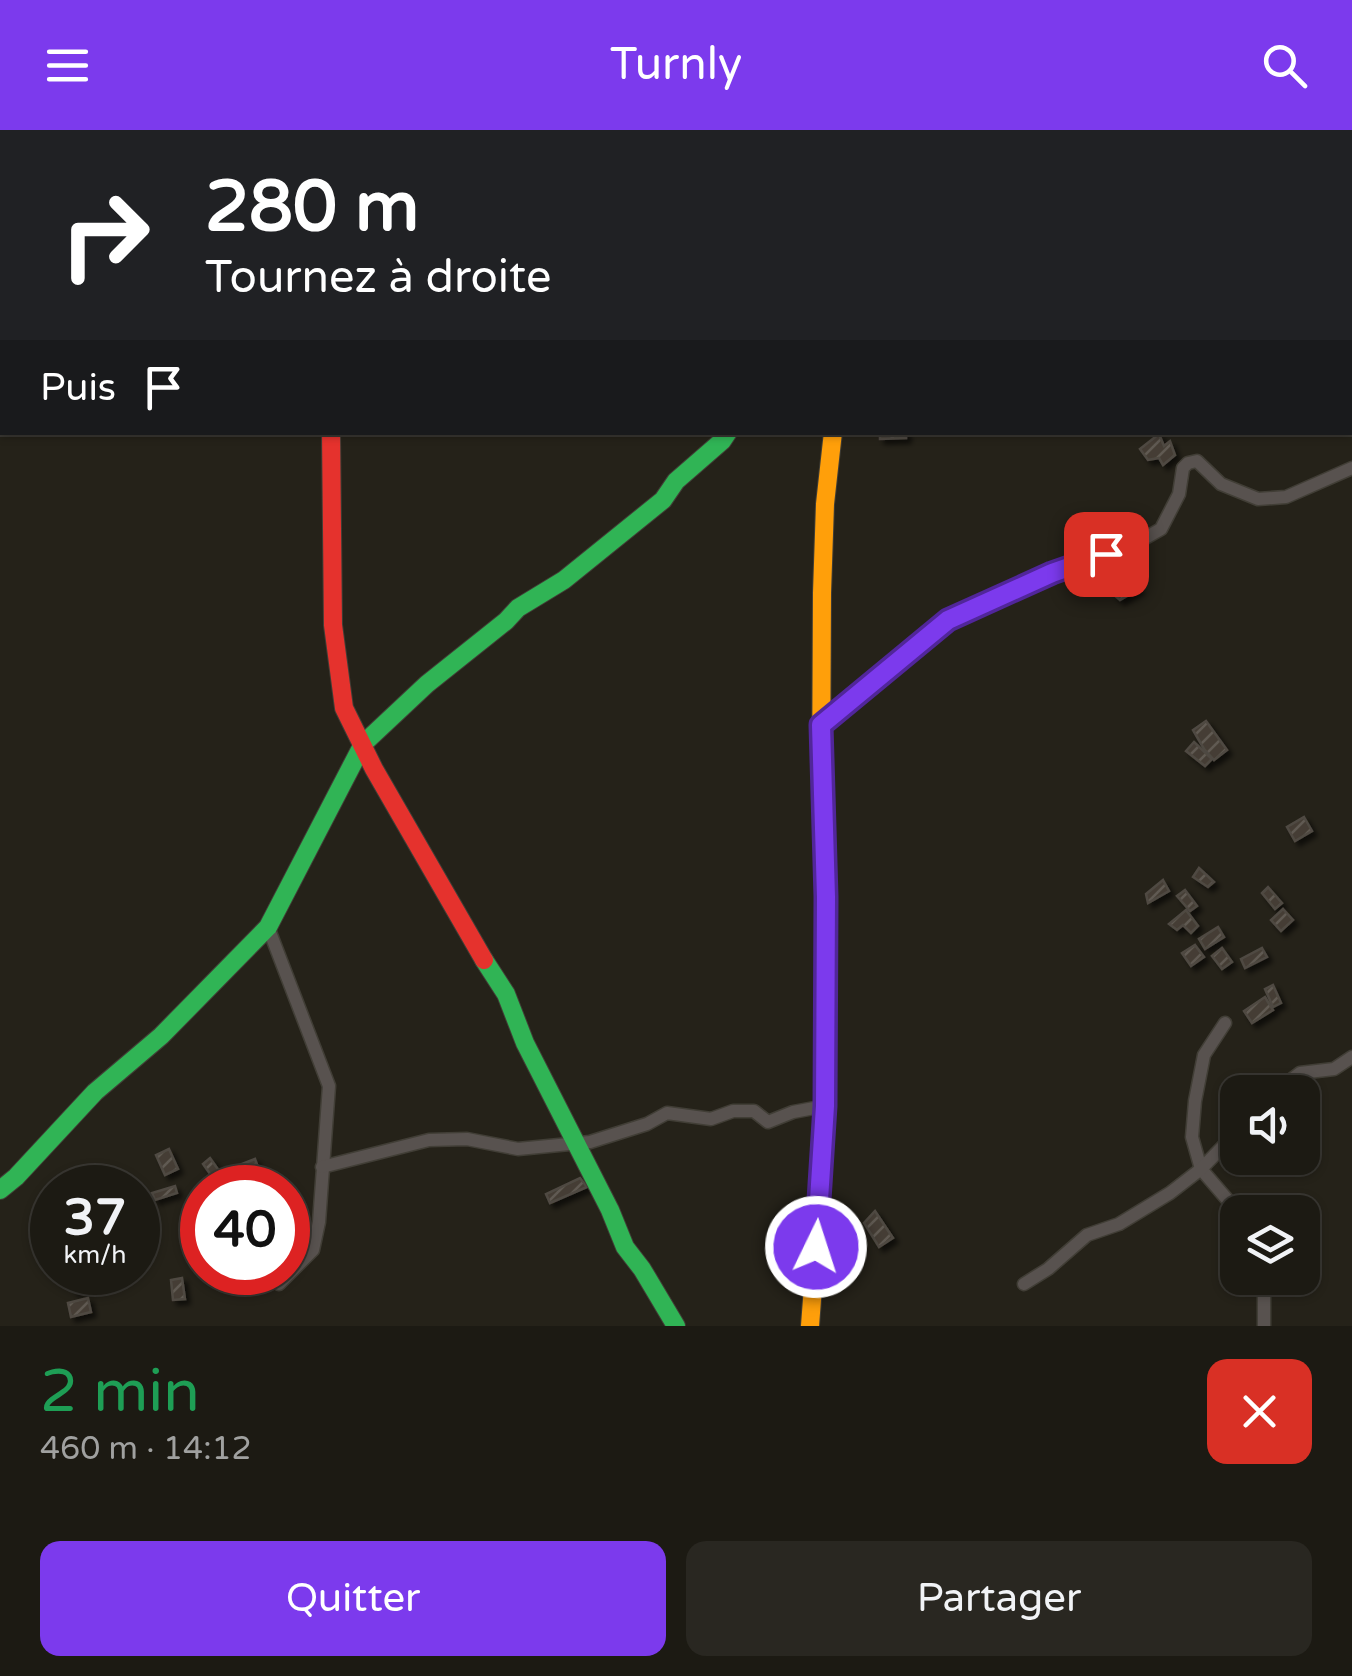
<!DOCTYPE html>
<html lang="fr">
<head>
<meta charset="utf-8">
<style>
	:root { --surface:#1c1a13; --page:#292721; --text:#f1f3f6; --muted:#a0a1a0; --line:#3a3833; --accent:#7c3aed }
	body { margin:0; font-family:"Varela Round",sans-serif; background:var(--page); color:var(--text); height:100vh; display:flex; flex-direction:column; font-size:38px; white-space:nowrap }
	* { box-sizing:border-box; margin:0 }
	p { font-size:32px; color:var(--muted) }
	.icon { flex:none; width:55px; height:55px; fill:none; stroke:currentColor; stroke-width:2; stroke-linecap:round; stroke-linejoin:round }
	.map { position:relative; height:1196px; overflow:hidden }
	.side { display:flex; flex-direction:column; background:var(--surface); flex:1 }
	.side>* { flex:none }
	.banner { position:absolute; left:0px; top:0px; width:1352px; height:305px; box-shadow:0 2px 8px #0004,0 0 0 2px var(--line); background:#202124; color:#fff; overflow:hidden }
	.buttons { position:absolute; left:1220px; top:945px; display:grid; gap:20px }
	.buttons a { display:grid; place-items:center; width:100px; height:100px; border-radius:20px; background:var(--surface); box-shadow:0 2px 8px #0004,0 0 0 2px var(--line); font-size:50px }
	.speed { position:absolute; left:30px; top:1035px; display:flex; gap:20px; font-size:50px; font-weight:700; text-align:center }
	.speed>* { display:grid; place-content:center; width:130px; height:130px; border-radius:50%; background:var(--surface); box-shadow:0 2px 8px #0004,0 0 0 2px var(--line); line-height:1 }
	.speed small { font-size:25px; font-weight:400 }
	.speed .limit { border:15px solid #d22; background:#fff; color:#111 }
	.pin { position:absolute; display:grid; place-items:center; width:85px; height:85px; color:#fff; margin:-42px; border-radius:20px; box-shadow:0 5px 15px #0006 }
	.me { position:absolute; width:110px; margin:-55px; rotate:4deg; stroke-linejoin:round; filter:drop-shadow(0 0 8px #0008) }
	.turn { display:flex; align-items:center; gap:35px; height:210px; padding:0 40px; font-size:45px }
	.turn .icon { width:130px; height:130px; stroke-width:2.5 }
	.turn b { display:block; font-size:70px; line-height:85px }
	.then { display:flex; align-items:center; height:95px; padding:0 40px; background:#0003; gap:20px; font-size:38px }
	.round { display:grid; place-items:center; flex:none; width:105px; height:105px; border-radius:20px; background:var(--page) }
	.overview { display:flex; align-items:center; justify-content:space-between; height:170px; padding:0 40px }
	h1 { font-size:60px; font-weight:600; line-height:75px; color:#1e9e55 }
	.primary-button { display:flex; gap:20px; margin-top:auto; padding:20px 40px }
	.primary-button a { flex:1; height:115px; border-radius:20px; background:var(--accent); color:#fff; font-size:40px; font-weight:600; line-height:115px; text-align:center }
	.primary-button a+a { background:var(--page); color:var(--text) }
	header { display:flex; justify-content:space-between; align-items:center; height:130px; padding:0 40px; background:var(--accent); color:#fff; font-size:45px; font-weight:600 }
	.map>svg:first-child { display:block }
</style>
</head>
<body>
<header><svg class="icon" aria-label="menu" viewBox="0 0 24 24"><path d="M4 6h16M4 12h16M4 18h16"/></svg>Turnly<svg class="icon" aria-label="search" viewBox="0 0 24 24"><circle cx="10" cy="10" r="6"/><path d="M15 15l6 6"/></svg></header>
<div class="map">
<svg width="1352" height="1196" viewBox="0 0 1352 1196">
	<defs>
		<pattern id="building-hatch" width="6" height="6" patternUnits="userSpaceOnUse" patternTransform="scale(2.5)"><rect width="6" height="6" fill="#453e35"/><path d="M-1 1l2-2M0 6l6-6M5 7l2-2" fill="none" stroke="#605a52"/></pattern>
		<filter id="shadow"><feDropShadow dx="4.5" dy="4.5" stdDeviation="2.5" flood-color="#0009"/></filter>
	</defs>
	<rect width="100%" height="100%" fill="#252219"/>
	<g fill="url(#building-hatch)" stroke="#4f4a43" stroke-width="2.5" filter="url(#shadow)">
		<path d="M880,302H906V308L880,309Z"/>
		<path d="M1159,304L1164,316L1170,311L1175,325L1163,335L1159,328L1148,330L1140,319Z"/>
		<path d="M1130,451L1139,459L1120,470L1113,464Z"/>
		<path d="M1206,591L1227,620L1214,630L1204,619L1193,600Z"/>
		<path d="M1194,612L1212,629L1205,636L1186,621Z"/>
		<path d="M1304,687L1312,701L1295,711L1287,697Z"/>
		<path d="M1199,738L1214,752L1208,757L1193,747Z"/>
		<path d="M1163,750L1169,761L1148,773L1146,764Z"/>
		<path d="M1268,757L1282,773L1275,779L1262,763Z"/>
		<path d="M1185,760L1197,776L1190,781L1177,766Z"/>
		<path d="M1283,779L1293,790L1281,801L1271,790Z"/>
		<path d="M1186,780L1198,796L1191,803L1183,795L1177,800L1169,794Z"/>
		<path d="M1218,797L1224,807L1205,819L1199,809Z"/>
		<path d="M1195,815L1204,827L1191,836L1182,823Z"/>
		<path d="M1222,818L1232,832L1222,839L1212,826Z"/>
		<path d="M1262,818L1267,827L1245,838L1241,829Z"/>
		<path d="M1273,855L1281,873L1273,877L1265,859Z"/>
		<path d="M1265,867L1273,880L1252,893L1244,881Z"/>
		<path d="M169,1019L178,1039L165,1045L156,1025Z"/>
		<path d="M210,1028L222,1045L215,1051L203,1034Z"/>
		<path d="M255,1029L259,1040L228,1052L224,1041Z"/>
		<path d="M580,1048L587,1057L550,1073L546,1064Z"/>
		<path d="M175,1056L177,1063L155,1070L152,1063Z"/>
		<path d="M875,1081L893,1108L879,1117L864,1093Z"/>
		<path d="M71,1142H96L98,1157L74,1161Z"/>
		<path d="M182,1148L185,1169L173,1170L171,1150Z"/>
		<path d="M88,1168L91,1182L71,1187L68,1173Z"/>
	</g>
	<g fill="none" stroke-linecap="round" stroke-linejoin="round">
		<g stroke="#413e36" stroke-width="15">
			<g id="street">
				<path d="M193,0L194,2"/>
				<path d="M814,0L817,2"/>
				<path d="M47,2L49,0"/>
				<path d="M872,2L873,0"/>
				<path d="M1179,2L1185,0"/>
				<path d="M0,46L2,45"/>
				<path d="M1350,280L1352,284"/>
				<path d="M821,595L948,490L1052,443L1133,415L1161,399L1179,364L1183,338L1188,333L1197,331L1221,354L1258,369L1286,367L1352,338"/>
				<path d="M268,797L329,956L319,1092L313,1120L279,1154"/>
				<path d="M1225,893L1204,925L1195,971L1192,1007L1201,1039L1238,1082"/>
				<path d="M1275,962L1300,943L1334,939L1352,927"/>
				<path d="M322,1037L429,1010L467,1009L518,1019L590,1012L647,994L667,983L711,989L733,981H754L768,992L793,982L825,976"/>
				<path d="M1024,1154L1048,1139L1087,1105L1119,1094L1170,1063L1201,1039L1238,1001"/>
				<path d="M1264,1196V1148"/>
			</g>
		</g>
		<g stroke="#413e36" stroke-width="20">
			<g id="fast">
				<path d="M484,830L506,864L525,913L610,1080L625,1117L642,1139L676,1196"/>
				<path d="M0,1060L16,1047L95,962L161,906L268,797L363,614L427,554L506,491L518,478L564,450L663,370L676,351L722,311L728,302"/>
			</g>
		</g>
		<g stroke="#413e36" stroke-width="20">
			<path id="slow" d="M810,1196L825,998L826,767L821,659L822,463L825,374L833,302"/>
		</g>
		<g stroke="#413e36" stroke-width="20">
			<path id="jam" d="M331,302L333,495L344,578L374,639L484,830"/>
		</g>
		<use href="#street" stroke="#58524f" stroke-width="12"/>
		<use href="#fast" stroke="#30b455" stroke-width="18"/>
		<use href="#slow" stroke="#ff9f0a" stroke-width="18"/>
		<use href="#jam" stroke="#e5322d" stroke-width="18"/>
	</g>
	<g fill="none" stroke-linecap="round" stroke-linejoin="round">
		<g stroke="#51269a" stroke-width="25">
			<path id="route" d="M816,1117L825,976L826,767L821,595L948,490L1052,443L1106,424"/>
		</g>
		<use href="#route" stroke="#7c3aed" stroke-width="18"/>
	</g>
</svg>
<div class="buttons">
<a><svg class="icon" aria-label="sound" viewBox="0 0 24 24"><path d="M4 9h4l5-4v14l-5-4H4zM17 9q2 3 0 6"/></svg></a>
<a><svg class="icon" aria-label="layers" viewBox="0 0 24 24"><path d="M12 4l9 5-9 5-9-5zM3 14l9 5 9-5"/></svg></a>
</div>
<div class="speed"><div>37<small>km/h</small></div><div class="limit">40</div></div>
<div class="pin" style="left:1106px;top:424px;background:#d93025"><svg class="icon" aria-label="arrive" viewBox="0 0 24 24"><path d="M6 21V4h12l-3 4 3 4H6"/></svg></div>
<svg class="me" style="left:816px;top:1117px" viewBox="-20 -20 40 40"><circle r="17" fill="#7c3aed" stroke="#fff" stroke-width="3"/><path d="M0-11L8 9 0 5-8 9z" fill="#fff"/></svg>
<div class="banner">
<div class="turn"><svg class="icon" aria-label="right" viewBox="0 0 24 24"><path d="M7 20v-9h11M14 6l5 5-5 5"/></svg><div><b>280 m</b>Tournez à droite</div></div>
<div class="then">Puis<svg class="icon" aria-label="arrive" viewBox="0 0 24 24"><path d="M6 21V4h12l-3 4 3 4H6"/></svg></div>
</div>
</div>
<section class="side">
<div class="overview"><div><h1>2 min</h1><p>460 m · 14:12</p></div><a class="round" style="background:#d93025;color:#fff"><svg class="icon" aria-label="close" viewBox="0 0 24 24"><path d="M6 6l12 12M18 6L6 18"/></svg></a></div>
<div class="primary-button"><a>Quitter</a><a>Partager</a></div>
</section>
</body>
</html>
